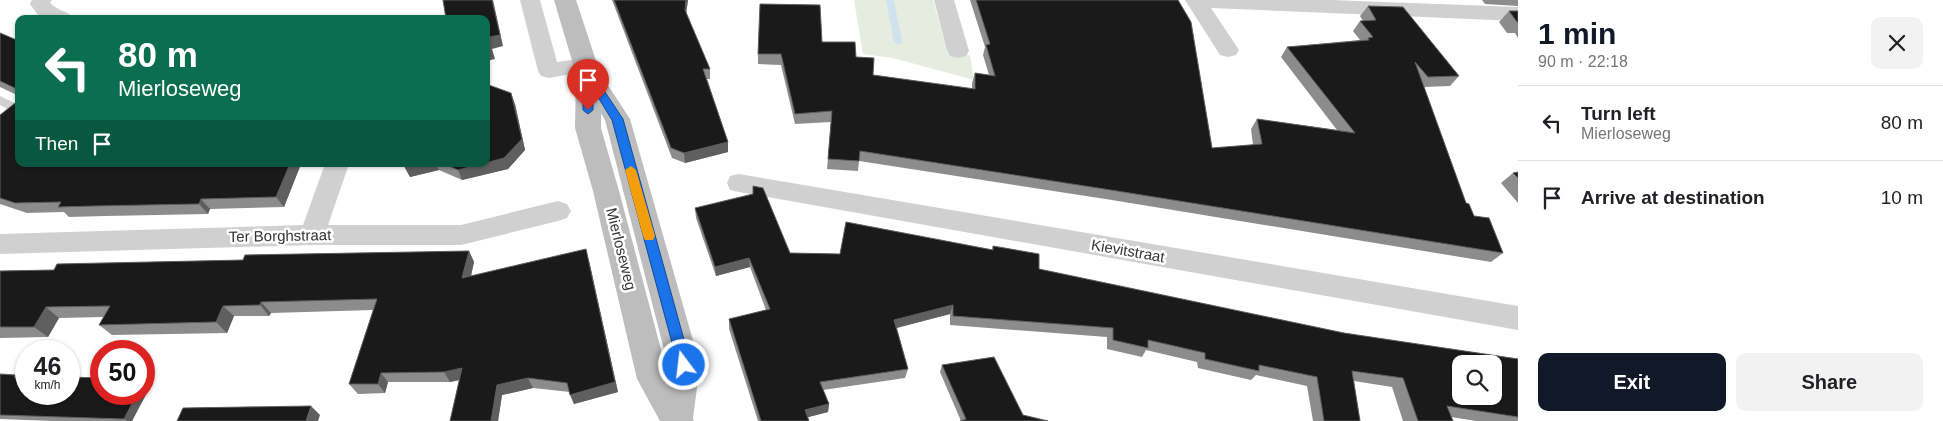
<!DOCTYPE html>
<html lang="en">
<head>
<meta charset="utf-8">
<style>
	:root { --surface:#fff; --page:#f2f2f2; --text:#202124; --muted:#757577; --line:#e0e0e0; --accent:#111827 }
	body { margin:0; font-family:Helvetica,sans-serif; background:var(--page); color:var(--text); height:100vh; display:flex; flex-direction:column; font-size:19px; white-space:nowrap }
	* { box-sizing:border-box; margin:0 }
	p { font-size:16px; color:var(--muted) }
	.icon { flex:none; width:28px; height:28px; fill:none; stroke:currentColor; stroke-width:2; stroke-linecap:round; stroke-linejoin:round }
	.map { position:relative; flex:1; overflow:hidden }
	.details { display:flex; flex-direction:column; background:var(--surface); width:425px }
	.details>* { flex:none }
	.guide { position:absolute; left:15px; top:15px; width:475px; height:152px; border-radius:10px; box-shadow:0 1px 4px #0004; background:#0b6e4f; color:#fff; overflow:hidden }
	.fabs { position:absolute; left:1452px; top:355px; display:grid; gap:10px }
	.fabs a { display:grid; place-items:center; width:50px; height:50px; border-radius:10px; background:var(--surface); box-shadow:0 1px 4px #0004; font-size:25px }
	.speed { position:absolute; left:15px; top:340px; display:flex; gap:10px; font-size:25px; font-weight:700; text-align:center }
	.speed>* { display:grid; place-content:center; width:65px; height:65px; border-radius:50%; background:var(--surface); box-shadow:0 1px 4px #0004; line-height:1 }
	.speed small { font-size:12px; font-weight:400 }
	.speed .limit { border:8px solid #d22; background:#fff; color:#111 }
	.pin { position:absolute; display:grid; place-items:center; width:42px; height:42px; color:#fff; margin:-51px -21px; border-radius:50% 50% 50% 0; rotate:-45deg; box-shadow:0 0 5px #0007 }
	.pin .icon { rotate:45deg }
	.me { position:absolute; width:55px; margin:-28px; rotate:345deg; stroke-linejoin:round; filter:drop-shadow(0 0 4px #0008) }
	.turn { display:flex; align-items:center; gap:18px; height:105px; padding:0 20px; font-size:22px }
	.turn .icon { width:65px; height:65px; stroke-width:2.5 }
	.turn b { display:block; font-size:35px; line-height:42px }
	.then { display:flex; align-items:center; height:48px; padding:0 20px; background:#0003; gap:10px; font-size:19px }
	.round { display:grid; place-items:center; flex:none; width:52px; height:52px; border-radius:10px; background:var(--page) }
	.headline { display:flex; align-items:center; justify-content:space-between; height:85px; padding:0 20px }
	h1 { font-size:30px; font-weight:600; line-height:38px; color:var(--accent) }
	.cta { display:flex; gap:10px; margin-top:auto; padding:10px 20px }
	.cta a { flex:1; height:58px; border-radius:10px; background:var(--accent); color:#fff; font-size:20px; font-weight:600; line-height:58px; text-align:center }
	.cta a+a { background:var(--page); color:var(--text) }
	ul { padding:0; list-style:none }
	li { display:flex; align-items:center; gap:15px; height:75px; padding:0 20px; border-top:1px solid var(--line) }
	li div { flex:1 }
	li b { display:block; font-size:19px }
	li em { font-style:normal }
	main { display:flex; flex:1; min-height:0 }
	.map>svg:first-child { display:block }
</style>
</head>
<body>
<main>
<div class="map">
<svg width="1518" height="421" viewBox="0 0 1518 421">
	<rect width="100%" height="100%" fill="#fff"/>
	<path fill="#e6ecdf" d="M854,0H933L948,55H970L974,80L893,58L863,54Z"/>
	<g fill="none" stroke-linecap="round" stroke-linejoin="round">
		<path fill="#cfe2ee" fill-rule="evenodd" d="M886,0H894L902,42L901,44L898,45L894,42Z"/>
		<path fill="#d0d0d0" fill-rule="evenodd" d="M0,96L19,105V111H12L0,105Z"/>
		<g fill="#d0d0d0" fill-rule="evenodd">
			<path d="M32,0H52L50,3C57,11 68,10 73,19L40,18L30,4Z"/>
			<path d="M520,0H540L557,62L585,58L593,60L596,65L593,70L549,78L541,76L538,71Z"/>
			<path d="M934,0H954L969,51L966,56L958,58L950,56L947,51Z"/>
			<path d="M1185,0H1331L1518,7V21L1211,8L1239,50L1236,55L1228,57L1220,55Z"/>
			<path d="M325,164H349L328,225H461L558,201L567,204L571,211L567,218L558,221L461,245H312L0,254V234L303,225Z"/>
			<path d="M739,174L1518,306V330L739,192L730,190L727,183L730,176Z"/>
		</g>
		<path fill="#bdbdbd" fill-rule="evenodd" d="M554,0H576L600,73L630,119L700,365L693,418L694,421H660L637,379L593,191L575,128L576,74ZM601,113L605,120L668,365L667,372L619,191L601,128Z"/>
	</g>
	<g fill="#8c8c8c">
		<path d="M612,0H688L686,14L710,69V79H707L728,142V152L685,163L672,158Z"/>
		<path d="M970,0H1178L1212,148L1253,145L1251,129L1257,119L1337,130L1281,57L1287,47L1360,40L1353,31L1360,21H1363L1360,16L1368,6L1459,76L1450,86L1424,87L1466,203L1474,216L1503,253L1491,262L1112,200L859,161L858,171L827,169L831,122L795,124L781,65L758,64V54L822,42L856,57L873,75L972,89V83L975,73L989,75L983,55L985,47Z"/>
		<path d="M1482,0H1518V6L1485,4Z"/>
		<path d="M1509,11H1518V38L1515,33H1507L1499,22Z"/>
		<path d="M0,33L19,41V96L0,87Z"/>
		<path d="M515,104L525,150L508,169L462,180L439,170L410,177L404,166V164H486Z"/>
		<path d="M0,115L19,164H301L284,207L210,209L208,214L105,216L69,217L64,212L27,213L0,204Z"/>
		<path d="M1518,172V203L1501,183L1513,173Z"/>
		<path d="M695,208L790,253L840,254L992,250L993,246L1039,269L1344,333L1518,359V421H1476L1451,417L1453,421H1403L1392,387L1354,381L1360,421H1313L1307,386L1256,375L1251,380L1198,368L1197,362L1146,350L1142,357L1107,349V337L950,325V314L897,328L908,369L905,378L823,390L829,404L828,412L808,417L809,421H758L729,329V319L766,310L750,267L716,276L696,218Z"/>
		<path d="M469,251L474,262L471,276L589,260L618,392L574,404L570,392L533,388L502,395L498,421H450L460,380L450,382H388L385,393L358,394L349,384L373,310L271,313L269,316H234L227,333L112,335L99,325L104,317L59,318L48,337L0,338V271L54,270L243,260Z"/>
		<path d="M942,365L1023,415L961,421L940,372Z"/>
		<path d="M0,374L15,375L19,377L145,378L152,383L132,421H53L0,419Z"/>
	</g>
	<g fill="#5f5f5f">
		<path d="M492,0H493L503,46L492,49L495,59L486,61V49L489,37Z"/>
		<path d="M686,0H688L685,21V10Z"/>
		<path d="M511,93L515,104L525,150L508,169L462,180L458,170L482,164H486Z"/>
		<path d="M728,142V152L685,163L684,153Z"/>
		<path d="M290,164H301L284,207L276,197Z"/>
		<path d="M416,164H436L439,170L410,177L404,166Z"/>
		<path d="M201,199L210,209L208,214L199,204Z"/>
		<path d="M586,249L618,392L574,404L570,395Z"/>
		<path d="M469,251L474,262L468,289L462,278Z"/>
		<path d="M749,258L750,267L716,276L715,267Z"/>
		<path d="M261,302L271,313L269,316L260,305Z"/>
		<path d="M953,305L950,314L892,329L894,320Z"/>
		<path d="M223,306L234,316L227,333L216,322Z"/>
		<path d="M46,307L59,318L48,337L34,327Z"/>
		<path d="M462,368L468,378L450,382L444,372Z"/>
		<path d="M381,373L388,382L385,393L378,384Z"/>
		<path d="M145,378L152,383L132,421H127L124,419L137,394H144V381Z"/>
		<path d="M528,378L533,388L502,395L498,421H491L497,385Z"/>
		<path d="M829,404L828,412L805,418V410Z"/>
		<path d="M311,406L320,415L318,421H306Z"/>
	</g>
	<g fill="#1a1a1a" stroke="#5f5f5f" fill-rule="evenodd">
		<path d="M443,0H492L500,35L489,37L491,48L486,49V19H446Z"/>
		<path d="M614,0H686L685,10L710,69H703L728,142L684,153L671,148Z"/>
		<path d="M976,0H1178L1191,22L1212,148L1262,144L1257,119L1355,133L1287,47L1369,40L1368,38L1373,37L1360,21L1376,20L1368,6L1403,7L1459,76L1428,77L1415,62L1466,203L1469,204L1474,216L1489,218L1503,253L1117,191L860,151L859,161L828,159L832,111L795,114L781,54H758L760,4L820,5L822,42H855L856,57L874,58L873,75L975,89V73L995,76L986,45L990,44Z"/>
		<path d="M1509,11H1518V22H1517Z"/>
		<path d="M0,33L19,41V90L0,81Z"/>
		<path d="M486,84L511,93L522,139L504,158L486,163Z"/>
		<path d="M19,100V164H290L276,197L201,199L199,204L94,206L58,207L61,202L15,203L0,198V115Z"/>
		<path d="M404,164H416L404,166Z"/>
		<path d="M444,164H482L458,170Z"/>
		<path d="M1518,172V178L1513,173Z"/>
		<path d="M753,186L763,188L790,253L840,254L846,222L993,250V246L1039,254V269L1344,333L1518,359V417L1447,406L1453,421H1418L1403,378L1352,371L1360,421H1324L1317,377L1259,365V371L1205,359V353L1148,340V348L1113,340V328L953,316V305L894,320L908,369L820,382L829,404L805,410L809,421H761L729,319L770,309L749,258L715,267L695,208L753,194ZM1461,364H1494V396H1461Z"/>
		<path d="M586,249L615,382L570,395L567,383L528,378L497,385L491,421H450L462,368L444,372L381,373L378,384H349L377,299L261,302L260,305L223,306L216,322L99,325L110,306L46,307L34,327H0V271L54,270L57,264L243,260L245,255L469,251L462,278Z"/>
		<path d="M994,357L1023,415L1048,421H960L966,419L942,365Z"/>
		<path d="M0,374L15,375L14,377H26V394H69V377L101,378V394H137L124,419L0,415Z"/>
		<path d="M311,406L306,421H177L183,408Z"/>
	</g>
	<path fill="#1a73e8" stroke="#114b97" d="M588,70L591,71L623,119L691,365L689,369L684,371L680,369L678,365L612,120L593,89V110L588,114L583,110V74Z"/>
	<path fill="#f59e0b" d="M631,166L636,170L655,236L653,240H645L643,236L625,170Z"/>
	<g text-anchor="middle" stroke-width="5" stroke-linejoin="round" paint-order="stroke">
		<g font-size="15" fill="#333" stroke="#fff">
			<text transform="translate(280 236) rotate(-1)" y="5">Ter Borghstraat</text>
			<text transform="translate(621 249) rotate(76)" y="5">Mierloseweg</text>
			<text transform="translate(1128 251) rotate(10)" y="5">Kievitstraat</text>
		</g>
	</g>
</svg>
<div class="fabs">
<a><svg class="icon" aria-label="search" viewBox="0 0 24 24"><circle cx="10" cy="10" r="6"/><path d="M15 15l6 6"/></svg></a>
</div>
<div class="speed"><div>46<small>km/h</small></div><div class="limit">50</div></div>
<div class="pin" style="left:588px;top:110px;background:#d93025"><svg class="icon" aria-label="arrive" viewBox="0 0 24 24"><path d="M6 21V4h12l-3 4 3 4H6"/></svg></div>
<svg class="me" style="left:684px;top:365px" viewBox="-20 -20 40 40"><circle r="17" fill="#1a73e8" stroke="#fff" stroke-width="3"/><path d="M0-11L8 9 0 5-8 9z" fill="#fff"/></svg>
<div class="guide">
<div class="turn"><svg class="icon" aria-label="left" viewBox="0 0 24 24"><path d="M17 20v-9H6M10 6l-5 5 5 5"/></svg><div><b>80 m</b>Mierloseweg</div></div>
<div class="then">Then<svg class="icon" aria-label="arrive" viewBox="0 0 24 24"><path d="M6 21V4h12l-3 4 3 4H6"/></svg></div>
</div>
</div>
<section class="details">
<div class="headline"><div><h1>1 min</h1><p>90 m · 22:18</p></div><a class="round"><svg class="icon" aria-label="close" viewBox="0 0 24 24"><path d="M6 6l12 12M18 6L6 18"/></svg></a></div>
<ul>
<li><svg class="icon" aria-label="left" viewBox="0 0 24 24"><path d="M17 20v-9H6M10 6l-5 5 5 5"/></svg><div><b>Turn left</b><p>Mierloseweg</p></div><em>80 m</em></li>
<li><svg class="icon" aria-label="arrive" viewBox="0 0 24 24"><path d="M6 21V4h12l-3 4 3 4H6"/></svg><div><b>Arrive at destination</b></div><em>10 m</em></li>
</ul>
<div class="cta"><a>Exit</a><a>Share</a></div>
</section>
</main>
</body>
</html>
